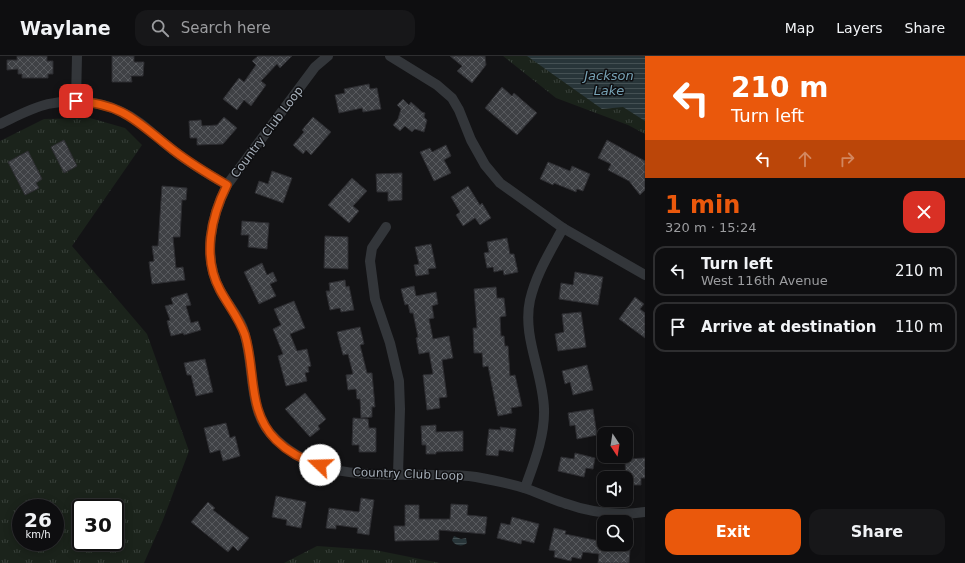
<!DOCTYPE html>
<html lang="en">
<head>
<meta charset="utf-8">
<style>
	:root { --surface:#0e0e10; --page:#171719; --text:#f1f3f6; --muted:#9b9c9f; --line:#2e2e30; --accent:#ea580c }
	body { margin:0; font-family:"DejaVu Sans",sans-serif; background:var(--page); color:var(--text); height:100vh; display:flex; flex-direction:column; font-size:15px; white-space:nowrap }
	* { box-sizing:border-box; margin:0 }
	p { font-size:13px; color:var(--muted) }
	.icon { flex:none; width:22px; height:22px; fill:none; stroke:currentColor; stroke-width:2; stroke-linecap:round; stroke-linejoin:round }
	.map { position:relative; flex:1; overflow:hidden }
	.drawer { display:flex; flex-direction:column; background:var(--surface); width:320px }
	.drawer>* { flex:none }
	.banner { background:#ea580c; color:#fff; overflow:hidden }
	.needle { width:26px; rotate:168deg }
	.buttons { position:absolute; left:597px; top:371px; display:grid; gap:8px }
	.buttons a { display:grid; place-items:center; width:36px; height:36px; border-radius:8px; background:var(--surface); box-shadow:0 2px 10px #0003,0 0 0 1px var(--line); font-size:20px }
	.speed { position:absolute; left:12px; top:443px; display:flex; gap:8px; font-size:20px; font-weight:700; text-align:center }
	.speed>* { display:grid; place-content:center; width:52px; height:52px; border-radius:50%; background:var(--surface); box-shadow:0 2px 10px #0003,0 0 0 1px var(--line); line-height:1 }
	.speed small { font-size:10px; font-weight:400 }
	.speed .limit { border:2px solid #111; border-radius:6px; background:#fff; color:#111 }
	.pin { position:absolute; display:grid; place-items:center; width:34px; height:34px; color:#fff; margin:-17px; border-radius:8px; box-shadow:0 2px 6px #0006 }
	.me { position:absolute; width:44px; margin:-22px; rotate:291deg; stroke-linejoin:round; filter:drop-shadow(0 0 3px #0008) }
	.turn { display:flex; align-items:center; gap:14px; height:84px; padding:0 20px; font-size:18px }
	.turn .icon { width:52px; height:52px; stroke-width:2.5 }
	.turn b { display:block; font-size:28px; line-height:34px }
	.lanes { display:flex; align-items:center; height:38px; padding:0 20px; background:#0003; justify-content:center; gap:20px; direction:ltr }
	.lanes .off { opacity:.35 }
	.round { display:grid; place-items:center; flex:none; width:42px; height:42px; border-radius:12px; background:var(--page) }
	.overview { display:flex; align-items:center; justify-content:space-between; height:68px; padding:0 20px }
	h1 { font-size:24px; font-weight:700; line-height:30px; color:var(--accent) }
	.cta { display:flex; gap:8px; margin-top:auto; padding:8px 20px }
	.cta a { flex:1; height:46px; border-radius:12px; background:var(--accent); color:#fff; font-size:16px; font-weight:700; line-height:46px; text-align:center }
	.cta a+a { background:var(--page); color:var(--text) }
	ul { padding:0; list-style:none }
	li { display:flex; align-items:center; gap:12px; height:50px; margin:0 8px 6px; padding:0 12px; border:2px solid var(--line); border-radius:12px }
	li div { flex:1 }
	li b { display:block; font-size:15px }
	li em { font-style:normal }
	header { display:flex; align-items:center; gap:24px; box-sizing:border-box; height:56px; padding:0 20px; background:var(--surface); border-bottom:1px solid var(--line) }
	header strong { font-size:19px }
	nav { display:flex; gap:22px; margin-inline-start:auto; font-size:14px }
	.search { width:280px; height:36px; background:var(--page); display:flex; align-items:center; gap:10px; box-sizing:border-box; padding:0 14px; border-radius:12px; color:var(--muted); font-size:15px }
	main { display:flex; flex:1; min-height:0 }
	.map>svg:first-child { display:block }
</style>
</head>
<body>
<header>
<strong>Waylane</strong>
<div class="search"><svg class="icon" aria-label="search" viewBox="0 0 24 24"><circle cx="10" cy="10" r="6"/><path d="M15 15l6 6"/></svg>Search here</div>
<nav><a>Map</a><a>Layers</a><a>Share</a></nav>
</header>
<main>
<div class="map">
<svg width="645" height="507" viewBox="0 0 645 507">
	<defs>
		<pattern id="grass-tufts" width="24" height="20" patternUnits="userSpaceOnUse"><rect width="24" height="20" fill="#1b231b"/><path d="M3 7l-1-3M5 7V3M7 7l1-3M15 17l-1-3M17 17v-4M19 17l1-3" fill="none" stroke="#39403a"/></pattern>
		<pattern id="water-rules" width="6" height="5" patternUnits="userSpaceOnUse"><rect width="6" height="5" fill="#283539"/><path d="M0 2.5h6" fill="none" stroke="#445053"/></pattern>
		<pattern id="building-cross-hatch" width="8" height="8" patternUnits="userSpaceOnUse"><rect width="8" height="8" fill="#3f4145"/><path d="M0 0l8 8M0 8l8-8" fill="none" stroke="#585a5e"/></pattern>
	</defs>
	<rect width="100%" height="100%" fill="#131315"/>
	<g fill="url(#grass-tufts)" fill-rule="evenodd">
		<path d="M503,0H645V78L628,69L556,42Z"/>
		<path d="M90,62L125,72L142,89L72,190L147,278L189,395L163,464L144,507H0V85L44,63ZM21,452H55V486H21ZM81,452H115V486H81Z"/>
		<path d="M317,490L375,494L440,507H284Z"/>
	</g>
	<g fill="url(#water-rules)">
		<path d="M527,0H645V65L623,51L602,53Z"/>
		<path d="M454,480L461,483L466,482L467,487C463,491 454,490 452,484Z"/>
	</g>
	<g fill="url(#building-cross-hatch)" stroke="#2d2d31">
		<path d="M17,0H47V5H53V18H48V22H22V18H18V13L7,14V4H17Z"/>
		<path d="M112,0H134V6H144L143,20H131L132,26H112Z"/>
		<path d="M258,0H292L280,12L277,8L261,25L266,29L251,50L244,44L237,54L223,43L239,22L244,26L256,9L252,5Z"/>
		<path d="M450,0H485L486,9L472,27L457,15L462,10Z"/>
		<path d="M369,28L370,33L377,32L381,53L363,56L362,52L339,57L335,39L345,37L344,33Z"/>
		<path d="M502,31L512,40L514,37L537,57L517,79L485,52Z"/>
		<path d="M403,43L409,49L411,46L422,56L425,57L424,61L427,64L424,76L415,73L412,76L405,70L400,75L393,69L398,63L401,53L397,49Z"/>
		<path d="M224,61L237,72L223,88L197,89V82H190L189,65L201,64L202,70L217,69Z"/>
		<path d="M313,61L331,76L311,99L306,94L303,98L293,89L304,76L302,74Z"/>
		<path d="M64,84L77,110L64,117L51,91Z"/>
		<path d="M607,84L645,105V134L640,139L629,125L608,114L611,108L598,102Z"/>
		<path d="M446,89L451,100L444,104L451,117L434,125L420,96L430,92L432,96Z"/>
		<path d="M28,95L42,123L36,127L39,132L25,139L8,106Z"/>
		<path d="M548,106L570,115L572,110L590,118L583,135L577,133L576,136L554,127L553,129L540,123Z"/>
		<path d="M272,115L292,122L283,147L255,137L259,125L268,128Z"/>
		<path d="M402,117V144L388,145V136H377L376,118Z"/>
		<path d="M352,122L367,135L353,150L359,155L349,167L328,149Z"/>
		<path d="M162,130L187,132L186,144H182L180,181H173L176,212L183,211L185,224L152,228L149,206L154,205L152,190H158Z"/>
		<path d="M468,130L480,149L482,147L491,162L480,169L475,162L463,170L456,159L460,156L451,141Z"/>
		<path d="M242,165L269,167L267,193L248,191L249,179H241Z"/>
		<path d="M325,180L348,181V213L324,212Z"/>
		<path d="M507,182L510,198H514L518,216L504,219L503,214L494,216L493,211L487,212L484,197L489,196L487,186Z"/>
		<path d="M431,188L436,212L428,213L429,218L416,220L414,209L419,208L415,191Z"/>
		<path d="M262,207L267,219L273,216L277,225L270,228L276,240L259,248L244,216Z"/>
		<path d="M575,216L603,221L598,249L559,243L561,227L573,229Z"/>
		<path d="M345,224L346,231L349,230L354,254L341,256L340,252L330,254L326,235H330L329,227Z"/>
		<path d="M414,230L416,240L436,236L438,248L432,250L434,262L429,263L433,283L449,280L453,302L442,304L447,341L439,342L440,352L427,354L423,319L433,318L429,296L419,298L416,282L418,281L413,257H410L408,248L405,249L401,233Z"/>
		<path d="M496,231L497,242H504L506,260L500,261L501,280H504L505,290H508L510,320L515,319L522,350L511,352L512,357L498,360L488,310L483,311L482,297H474L473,272H477L474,233Z"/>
		<path d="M187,237L191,249L186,250L191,267L198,265L201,274L184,279L183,277L171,280L167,265L170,264L165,250L173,248L171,242Z"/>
		<path d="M635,241L644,248L640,253L645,257V282L619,263Z"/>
		<path d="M294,245L305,272L290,278L297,295L307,293L311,310L308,311L309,316L305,317L307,325L286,330L278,300L283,298L273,273L281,269L274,253Z"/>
		<path d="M581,256L586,291L558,295L555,278L564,276L562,258Z"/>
		<path d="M360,271L364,288L360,289L367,317H372L375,351H372V361L361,362L360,343H357L356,333L348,334L346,319L353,318L348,298L343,299L337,276Z"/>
		<path d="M205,303L213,336L196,340L191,319H187L184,307Z"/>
		<path d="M587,309L593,334L573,339L570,326L565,328L562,315Z"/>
		<path d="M305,337L326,363L318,370L320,373L310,381L285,353Z"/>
		<path d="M593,353L597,379L577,383L575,369L570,370L568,357Z"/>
		<path d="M353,362L368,363L369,372H376V396H359V389H352Z"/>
		<path d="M226,367L230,382L235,380L240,400L223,405L220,394L210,397L204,372Z"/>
		<path d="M436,369V376L463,375V395L436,396V398H426V389H422L421,370Z"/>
		<path d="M500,371L516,373L513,396L499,394L498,400L486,399L489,373L501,374Z"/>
		<path d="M575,397L595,402L593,413L586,412L584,421L558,415L561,401L574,403Z"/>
		<path d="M645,402V422H641V429H626L625,403Z"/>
		<path d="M276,440L306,446L301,472L286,469L287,464L272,461Z"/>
		<path d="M361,442L374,444L369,479L357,477L358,472L336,469V473L326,472L329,452L359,456Z"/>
		<path d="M208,446L215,452L213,454L249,482L238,495L233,490L228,496L191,466Z"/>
		<path d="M451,448L468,449L467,459L487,461L485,478L439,474V484L395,485L394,470H405V449H419V463H450Z"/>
		<path d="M512,461L539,468L534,487L522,484L521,488L497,482L501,467L510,469Z"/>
		<path d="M554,472L566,475L565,478L604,486V488H612V491L630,494L629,507H598L599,498L583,496L581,503L572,501L571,505L554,501L555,495L549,494Z"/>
	</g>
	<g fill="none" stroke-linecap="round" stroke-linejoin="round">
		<g stroke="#33363a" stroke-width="10">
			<path d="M328,0L315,11L227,129C211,161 202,200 220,234C226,246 236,257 242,270C255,302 247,352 270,377C287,396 307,407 331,413C366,421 404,418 440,419C452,419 464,419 476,421C492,424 508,427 524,432C537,436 550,443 564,447C589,456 618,460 645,456"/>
			<path d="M390,0L437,29L452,42L459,54L471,84L485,109L500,127L563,172L645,219"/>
			<path d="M76,45L77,0"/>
			<path d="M0,68C15,61 31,52 48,48C80,41 114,47 140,67C152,76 162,86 173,94C190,108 208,118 227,129"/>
			<path d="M386,171L372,192L370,205L375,243L390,287L399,325L400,353L398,418"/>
			<path d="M525,432C534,407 545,380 544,353C543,316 522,281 530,244C536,218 550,196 563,172"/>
		</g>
	</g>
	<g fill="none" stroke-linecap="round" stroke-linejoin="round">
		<g stroke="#983908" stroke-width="10">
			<path id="route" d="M76,45C124,48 137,66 173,94C190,107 208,118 227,129C211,161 202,201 220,234C228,249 239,262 245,279C256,315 247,355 276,384C289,397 303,404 320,409"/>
		</g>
		<use href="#route" stroke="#ea580c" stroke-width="7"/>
	</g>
	<g text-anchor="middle" stroke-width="3" stroke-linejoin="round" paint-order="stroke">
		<g font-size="12" fill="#a3acb6" stroke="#0e0e10">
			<text transform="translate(267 76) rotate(-53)" y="4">Country Club Loop</text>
			<text transform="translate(408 418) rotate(2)" y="4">Country Club Loop</text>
		</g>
		<g font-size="13" font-style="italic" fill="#77a2b5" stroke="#0e0e10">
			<text x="609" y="24">Jackson<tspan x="609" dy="15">Lake</tspan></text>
		</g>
	</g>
</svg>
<div class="buttons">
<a><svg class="needle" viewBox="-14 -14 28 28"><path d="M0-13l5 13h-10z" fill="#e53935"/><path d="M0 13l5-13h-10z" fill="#9b9c9f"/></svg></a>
<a><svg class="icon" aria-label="sound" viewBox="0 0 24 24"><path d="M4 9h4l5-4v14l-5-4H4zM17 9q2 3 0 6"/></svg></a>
<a><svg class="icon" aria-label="search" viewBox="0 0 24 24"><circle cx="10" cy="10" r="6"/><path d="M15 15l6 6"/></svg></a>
</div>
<div class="speed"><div>26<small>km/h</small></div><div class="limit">30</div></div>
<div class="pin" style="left:76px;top:45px;background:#d93025"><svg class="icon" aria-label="arrive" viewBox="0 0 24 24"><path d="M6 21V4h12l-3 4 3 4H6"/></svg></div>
<svg class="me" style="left:320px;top:409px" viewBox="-20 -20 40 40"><circle r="19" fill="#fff"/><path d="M0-13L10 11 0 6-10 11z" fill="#ea580c"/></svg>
</div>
<section class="drawer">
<div class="banner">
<div class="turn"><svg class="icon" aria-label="left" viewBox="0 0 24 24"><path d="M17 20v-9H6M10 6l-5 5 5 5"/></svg><div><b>210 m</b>Turn left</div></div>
<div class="lanes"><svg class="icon" aria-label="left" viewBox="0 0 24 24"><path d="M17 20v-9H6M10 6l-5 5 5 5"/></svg><svg class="icon off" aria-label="ahead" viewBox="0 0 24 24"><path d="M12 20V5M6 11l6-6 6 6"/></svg><svg class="icon off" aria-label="right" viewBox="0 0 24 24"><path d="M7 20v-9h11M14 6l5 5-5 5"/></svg></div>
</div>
<div class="overview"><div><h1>1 min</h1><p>320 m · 15:24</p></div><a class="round" style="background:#d93025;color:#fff"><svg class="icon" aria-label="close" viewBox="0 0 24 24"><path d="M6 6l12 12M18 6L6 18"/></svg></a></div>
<ul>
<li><svg class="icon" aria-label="left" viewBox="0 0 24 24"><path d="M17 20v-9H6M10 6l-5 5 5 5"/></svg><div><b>Turn left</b><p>West 116th Avenue</p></div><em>210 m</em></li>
<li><svg class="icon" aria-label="arrive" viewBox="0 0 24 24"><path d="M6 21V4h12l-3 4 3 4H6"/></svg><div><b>Arrive at destination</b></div><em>110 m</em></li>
</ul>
<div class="cta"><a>Exit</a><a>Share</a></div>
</section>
</main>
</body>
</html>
